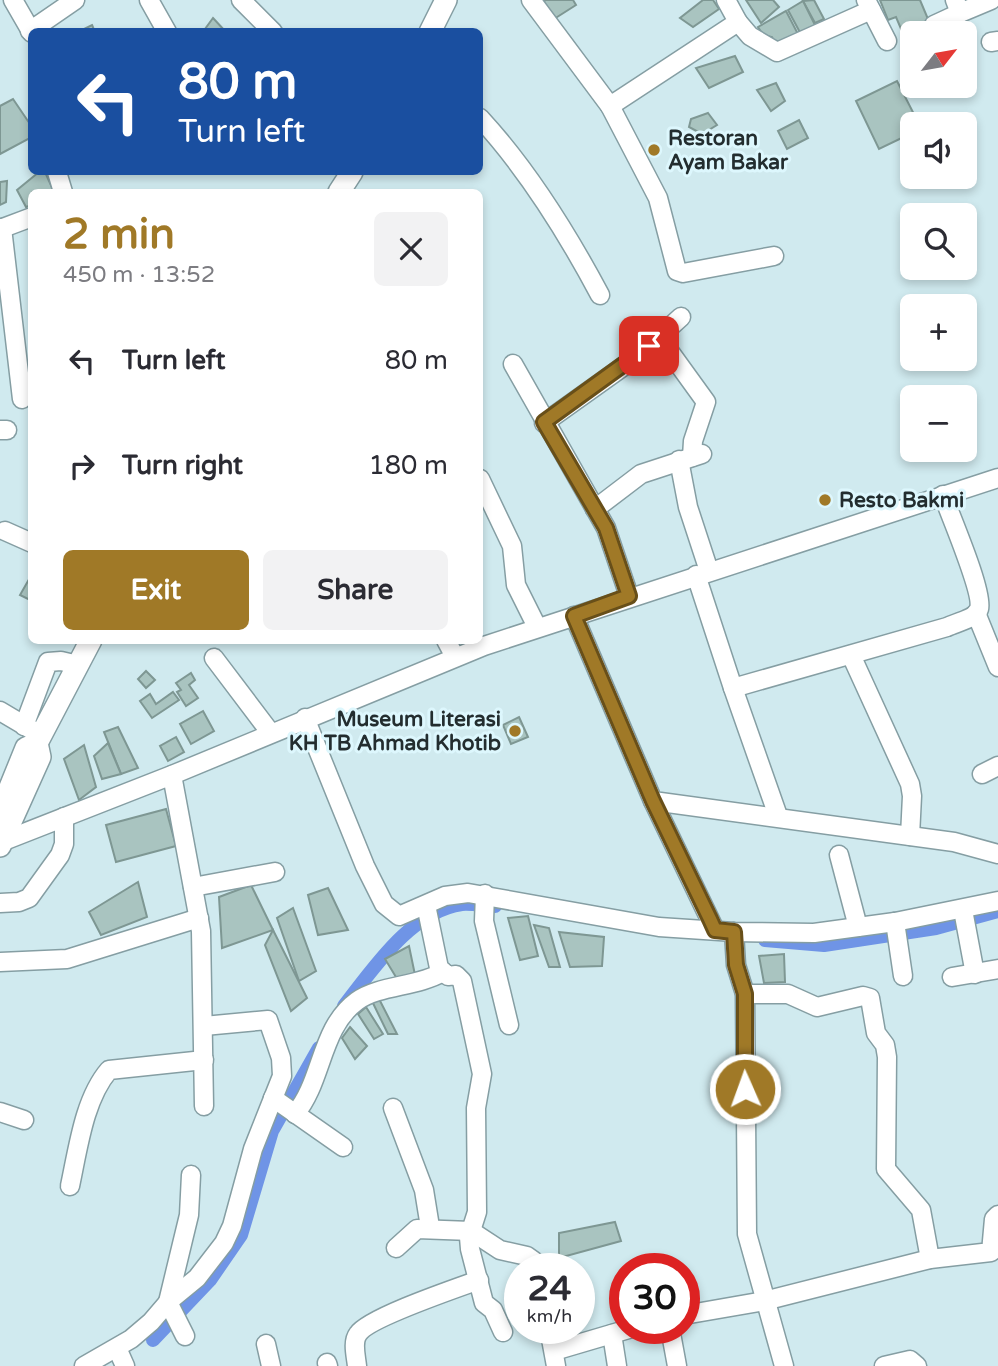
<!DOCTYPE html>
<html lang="en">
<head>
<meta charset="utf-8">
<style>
	:root { --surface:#fff; --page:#f2f2f3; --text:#2b2b33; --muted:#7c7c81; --accent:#a07927 }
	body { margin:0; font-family:"Varela Round",sans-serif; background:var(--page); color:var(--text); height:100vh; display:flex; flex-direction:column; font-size:26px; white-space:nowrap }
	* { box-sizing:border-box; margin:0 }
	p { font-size:23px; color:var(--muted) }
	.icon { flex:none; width:38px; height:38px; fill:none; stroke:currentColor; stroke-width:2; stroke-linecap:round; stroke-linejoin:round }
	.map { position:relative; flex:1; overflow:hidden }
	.details { position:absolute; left:28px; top:189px; width:455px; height:455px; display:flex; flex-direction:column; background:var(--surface); border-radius:10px; box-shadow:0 4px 10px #0003 }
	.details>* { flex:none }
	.top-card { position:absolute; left:28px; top:28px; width:455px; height:147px; border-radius:10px; box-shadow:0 4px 10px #0003; background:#1a4fa0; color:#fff; overflow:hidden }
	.needle { width:46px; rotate:59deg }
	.controls { position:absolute; left:900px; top:21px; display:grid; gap:14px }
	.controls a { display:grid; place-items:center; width:77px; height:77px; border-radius:10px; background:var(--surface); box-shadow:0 4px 10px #0003; font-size:35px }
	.speed { position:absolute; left:504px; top:1253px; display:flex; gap:14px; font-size:35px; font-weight:700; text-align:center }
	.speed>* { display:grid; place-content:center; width:91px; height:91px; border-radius:50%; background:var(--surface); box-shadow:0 4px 10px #0003; line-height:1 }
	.speed small { font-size:18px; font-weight:400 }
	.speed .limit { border:10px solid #d22; background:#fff; color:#111 }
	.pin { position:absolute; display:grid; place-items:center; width:60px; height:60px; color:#fff; margin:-30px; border-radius:14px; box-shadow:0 4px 10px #0006 }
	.me { position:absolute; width:77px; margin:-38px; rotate:358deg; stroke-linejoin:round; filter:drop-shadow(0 0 5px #0008) }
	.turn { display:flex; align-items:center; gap:24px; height:147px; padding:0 35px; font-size:32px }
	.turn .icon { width:91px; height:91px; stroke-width:2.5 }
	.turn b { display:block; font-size:49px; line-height:60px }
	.round { display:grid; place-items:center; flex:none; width:74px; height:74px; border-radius:10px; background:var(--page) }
	.headline { display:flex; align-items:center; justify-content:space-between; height:119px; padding:0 35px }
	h1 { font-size:42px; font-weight:800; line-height:52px; color:var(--accent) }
	.primary-button { display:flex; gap:14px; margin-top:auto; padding:14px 35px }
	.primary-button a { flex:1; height:80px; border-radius:10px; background:var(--accent); color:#fff; font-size:28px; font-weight:800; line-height:80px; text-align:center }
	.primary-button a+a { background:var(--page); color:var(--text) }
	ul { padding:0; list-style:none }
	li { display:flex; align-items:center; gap:21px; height:105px; padding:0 35px }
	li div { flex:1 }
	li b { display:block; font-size:26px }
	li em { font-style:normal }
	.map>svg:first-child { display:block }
</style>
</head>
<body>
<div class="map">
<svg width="998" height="1366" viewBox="0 0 998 1366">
	<rect width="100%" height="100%" fill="#d0eaef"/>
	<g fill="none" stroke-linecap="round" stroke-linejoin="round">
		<g stroke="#6f94e6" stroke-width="14">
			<path d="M765,940L824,945L936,928L998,911"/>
			<path d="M344,1006C373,969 411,911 462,904C472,903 485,906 495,906"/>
			<path d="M153,1340L210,1280L241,1235L272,1131L319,1048"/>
		</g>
	</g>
	<g fill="#a9c4c0" stroke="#7e9793" stroke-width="2">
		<path d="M546,0H573L576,5L554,19L541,3Z"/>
		<path d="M703,0H713L719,9L693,27L680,18Z"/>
		<path d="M746,0H773L779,7L761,23Z"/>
		<path d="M814,0L824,19L815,23L803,1Z"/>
		<path d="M880,0H920L933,31L912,33V41L907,43L896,17L888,20Z"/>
		<path d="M803,1L817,29L803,38L788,10Z"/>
		<path d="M786,11L799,36L777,47L772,37L763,35L758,27Z"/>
		<path d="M213,18L226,32H207L205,29Z"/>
		<path d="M92,25L95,32H78Z"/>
		<path d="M735,56L743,72L709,88L696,68Z"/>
		<path d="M897,81L919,124H912V133L879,149L856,101Z"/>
		<path d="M776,83L785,101L771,111L757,90Z"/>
		<path d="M13,99L32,127V137L0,154V106Z"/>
		<path d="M708,113L717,125L702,134L689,127L691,119Z"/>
		<path d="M799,120L808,138L787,149L778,131Z"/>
		<path d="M39,172H45L54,192H32V205L26,207L17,190Z"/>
		<path d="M7,181L6,202L0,205V182Z"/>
		<path d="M32,574V601L20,595Z"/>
		<path d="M146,671L155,680L146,688L138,679Z"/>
		<path d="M191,673L195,680L189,685L198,698L186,706L177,692L181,690L176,683Z"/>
		<path d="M173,692L179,700L152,718L140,701L150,694L156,704Z"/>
		<path d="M203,711L214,731L191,744L180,724Z"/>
		<path d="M519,717L528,737L511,744L503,725Z"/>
		<path d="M118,727L138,768L121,774L104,732Z"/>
		<path d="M176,737L184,752L168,761L160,746Z"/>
		<path d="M108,743L121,774L102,779L94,756Z"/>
		<path d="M84,745L96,787L79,800L64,759Z"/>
		<path d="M166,809L176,846L116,862L106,825Z"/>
		<path d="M138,882L147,917L101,935L89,912Z"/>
		<path d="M251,885L273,930L222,948L219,897Z"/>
		<path d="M328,888L348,930L318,935L308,895Z"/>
		<path d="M293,908L316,971L299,981L277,918Z"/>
		<path d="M528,916L538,956L520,960L508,918Z"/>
		<path d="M534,925L549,928L560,967H549Z"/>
		<path d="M273,930L307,998L291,1011L265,945Z"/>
		<path d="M559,932L604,937L602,966L570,967Z"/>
		<path d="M409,946L415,975L402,987L385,959Z"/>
		<path d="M784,954L785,982L764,983L759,956Z"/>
		<path d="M377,995L397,1034H388L371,999Z"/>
		<path d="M366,1007L383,1034L374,1039L358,1014Z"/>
		<path d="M350,1027L367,1046L355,1059L342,1038Z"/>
		<path d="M615,1222L621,1241L559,1258V1233Z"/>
	</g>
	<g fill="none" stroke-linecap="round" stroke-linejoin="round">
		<g stroke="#859ea3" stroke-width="21">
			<g id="minor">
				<path d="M13,0L32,33"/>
				<path d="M149,0L167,32"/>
				<path d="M241,0L273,32"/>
				<path d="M531,0L610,106L738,22L726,0"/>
				<path d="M866,0L887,41"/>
				<path d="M955,0L960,13L991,0"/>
				<path d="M738,22L750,36L777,52L871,10"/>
				<path d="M934,25L960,13"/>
				<path d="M30,31L75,0"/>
				<path d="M991,42L998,41"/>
				<path d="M610,106L658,198L677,271L683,273L774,256"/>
				<path d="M480,118C528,170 567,233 600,295"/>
				<path d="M57,172L63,192"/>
				<path d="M2,228L22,399"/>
				<path d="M0,229L32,217"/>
				<path d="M659,337L706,402L693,441L692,457"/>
				<path d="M513,364L606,528L629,596"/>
				<path d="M544,423L638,356L681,317"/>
				<path d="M0,430H7"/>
				<path d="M679,460L688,507L709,571"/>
				<path d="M480,479L512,546L516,585L537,627"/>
				<path d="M595,509L641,474L702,454"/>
				<path d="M5,531L32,543"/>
				<path d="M696,575L733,688L947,627C955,623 977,618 979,609C984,593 950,515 943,495"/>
				<path d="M976,613L998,667"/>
				<path d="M574,616L653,801L954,842L998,854"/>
				<path d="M446,640L455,657"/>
				<path d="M851,655L910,784L912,796L910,836"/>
				<path d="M214,658L270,732"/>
				<path d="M733,688L778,816"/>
				<path d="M0,711L32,730"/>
				<path d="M305,718L365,866L384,904L399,916L445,896L468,893L659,927L734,932L814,933L895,922L998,901"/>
				<path d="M24,726L48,662L61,661L78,665"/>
				<path d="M982,774L998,766"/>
				<path d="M172,775L201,931L204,1106"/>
				<path d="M653,801L715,930"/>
				<path d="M1,842L172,775L484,646L998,478"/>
				<path d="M839,855L858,927"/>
				<path d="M193,887L275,872"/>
				<path d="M485,894L484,921L509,1025"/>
				<path d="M0,903L19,902L29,898L60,855L64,844V817"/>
				<path d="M426,905L439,968L448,976L456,975L462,981L482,1074L476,1108L477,1212L469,1237L470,1249L484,1303L493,1310L503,1332"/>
				<path d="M963,910L975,974"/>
				<path d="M895,922L903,976"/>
				<path d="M734,932L736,965L745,994L747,1234L784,1366"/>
				<path d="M0,962L67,959L199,918"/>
				<path d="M952,977L998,969"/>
				<path d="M745,994H788L817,1007L863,996L870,998L876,1033L885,1045L887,1057L886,1169L921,1210L930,1259"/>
				<path d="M273,1098L343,1147"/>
				<path d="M393,1108L424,1190L430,1227"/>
				<path d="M0,1112L24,1120"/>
				<path d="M295,1114C323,1081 320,1028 357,1001C379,985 417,987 443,972"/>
				<path d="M70,1186C78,1149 84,1099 109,1070L204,1060"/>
				<path d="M396,1248L417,1229L471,1231L500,1250L527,1256L534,1261L536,1269"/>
				<path d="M684,1315L764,1301L930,1259L991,1252L994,1219L998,1215"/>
				<path d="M549,1328L556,1366"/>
				<path d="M670,1328L677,1366"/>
				<path d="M612,1334L617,1366"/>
				<path d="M185,1336L168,1302L189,1215L191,1175"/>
				<path d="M266,1344L271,1366"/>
				<path d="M117,1348L125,1366"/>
				<path d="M554,1351L632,1328"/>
				<path d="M327,1363L328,1366"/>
				<path d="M84,1366L131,1339L151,1322L169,1301L197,1278L224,1243L232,1226L253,1149L282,1076L281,1058L268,1020L204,1026"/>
				<path d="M357,1366C356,1356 352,1342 358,1334C368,1318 457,1288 479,1280"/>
				<path d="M884,1366L910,1360L917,1366"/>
			</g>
		</g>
		<g stroke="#859ea3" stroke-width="24">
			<g id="major">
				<path d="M430,32L446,0"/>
				<path d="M339,192L352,172"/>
				<path d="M0,812L26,748L37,743L91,640"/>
				<path d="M0,846L40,757L37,743"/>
			</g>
		</g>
		<use href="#minor" stroke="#fff" stroke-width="18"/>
		<use href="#major" stroke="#fff" stroke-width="21"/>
	</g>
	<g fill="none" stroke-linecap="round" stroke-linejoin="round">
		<g stroke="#684f19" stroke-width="18">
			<path id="route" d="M649,346L544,422L606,528L629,596L574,616L653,801L710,919L715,930L734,932L736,965L745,994V1089"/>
		</g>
		<use href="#route" stroke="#a07927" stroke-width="12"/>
	</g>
	<g fill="#a07927" stroke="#ddf7fd" stroke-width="2.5">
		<circle cx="654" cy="150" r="7"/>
		<circle cx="825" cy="500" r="7"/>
		<circle cx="515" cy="731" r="7"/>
	</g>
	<g text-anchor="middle" stroke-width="6" stroke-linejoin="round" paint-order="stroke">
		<g font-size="21" font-weight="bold" fill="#232d2f" stroke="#ddf7fd" text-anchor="start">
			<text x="668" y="145">Restoran<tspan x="668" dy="24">Ayam Bakar</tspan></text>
			<text x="839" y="507">Resto Bakmi</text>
			<text x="501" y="726" text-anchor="end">Museum Literasi<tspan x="501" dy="24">KH TB Ahmad Khotib</tspan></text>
		</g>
	</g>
</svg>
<div class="controls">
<a><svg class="needle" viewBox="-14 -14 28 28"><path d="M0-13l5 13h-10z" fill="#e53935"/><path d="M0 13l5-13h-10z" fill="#7c7c81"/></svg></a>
<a><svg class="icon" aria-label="sound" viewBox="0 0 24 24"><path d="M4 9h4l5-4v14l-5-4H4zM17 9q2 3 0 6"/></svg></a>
<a><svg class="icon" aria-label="search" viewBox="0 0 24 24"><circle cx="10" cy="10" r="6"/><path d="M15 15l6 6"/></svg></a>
<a>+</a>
<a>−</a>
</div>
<div class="speed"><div>24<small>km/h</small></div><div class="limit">30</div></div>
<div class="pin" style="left:649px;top:346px;background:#d93025"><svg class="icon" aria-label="arrive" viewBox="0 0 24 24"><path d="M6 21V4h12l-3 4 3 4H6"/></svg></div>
<svg class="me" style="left:745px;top:1089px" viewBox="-20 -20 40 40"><circle r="17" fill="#a07927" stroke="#fff" stroke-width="3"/><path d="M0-11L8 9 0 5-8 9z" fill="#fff"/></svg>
<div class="top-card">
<div class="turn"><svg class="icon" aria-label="left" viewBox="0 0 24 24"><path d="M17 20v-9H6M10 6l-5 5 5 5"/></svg><div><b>80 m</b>Turn left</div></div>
</div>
<section class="details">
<div class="headline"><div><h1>2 min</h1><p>450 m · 13:52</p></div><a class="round"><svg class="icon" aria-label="close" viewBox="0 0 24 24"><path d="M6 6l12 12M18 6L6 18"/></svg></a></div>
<ul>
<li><svg class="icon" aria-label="left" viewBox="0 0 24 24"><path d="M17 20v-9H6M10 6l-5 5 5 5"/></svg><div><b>Turn left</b></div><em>80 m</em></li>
<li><svg class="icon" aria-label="right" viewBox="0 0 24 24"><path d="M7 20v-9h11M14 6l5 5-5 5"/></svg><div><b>Turn right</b></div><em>180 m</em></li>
</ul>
<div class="primary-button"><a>Exit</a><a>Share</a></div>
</section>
</div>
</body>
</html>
